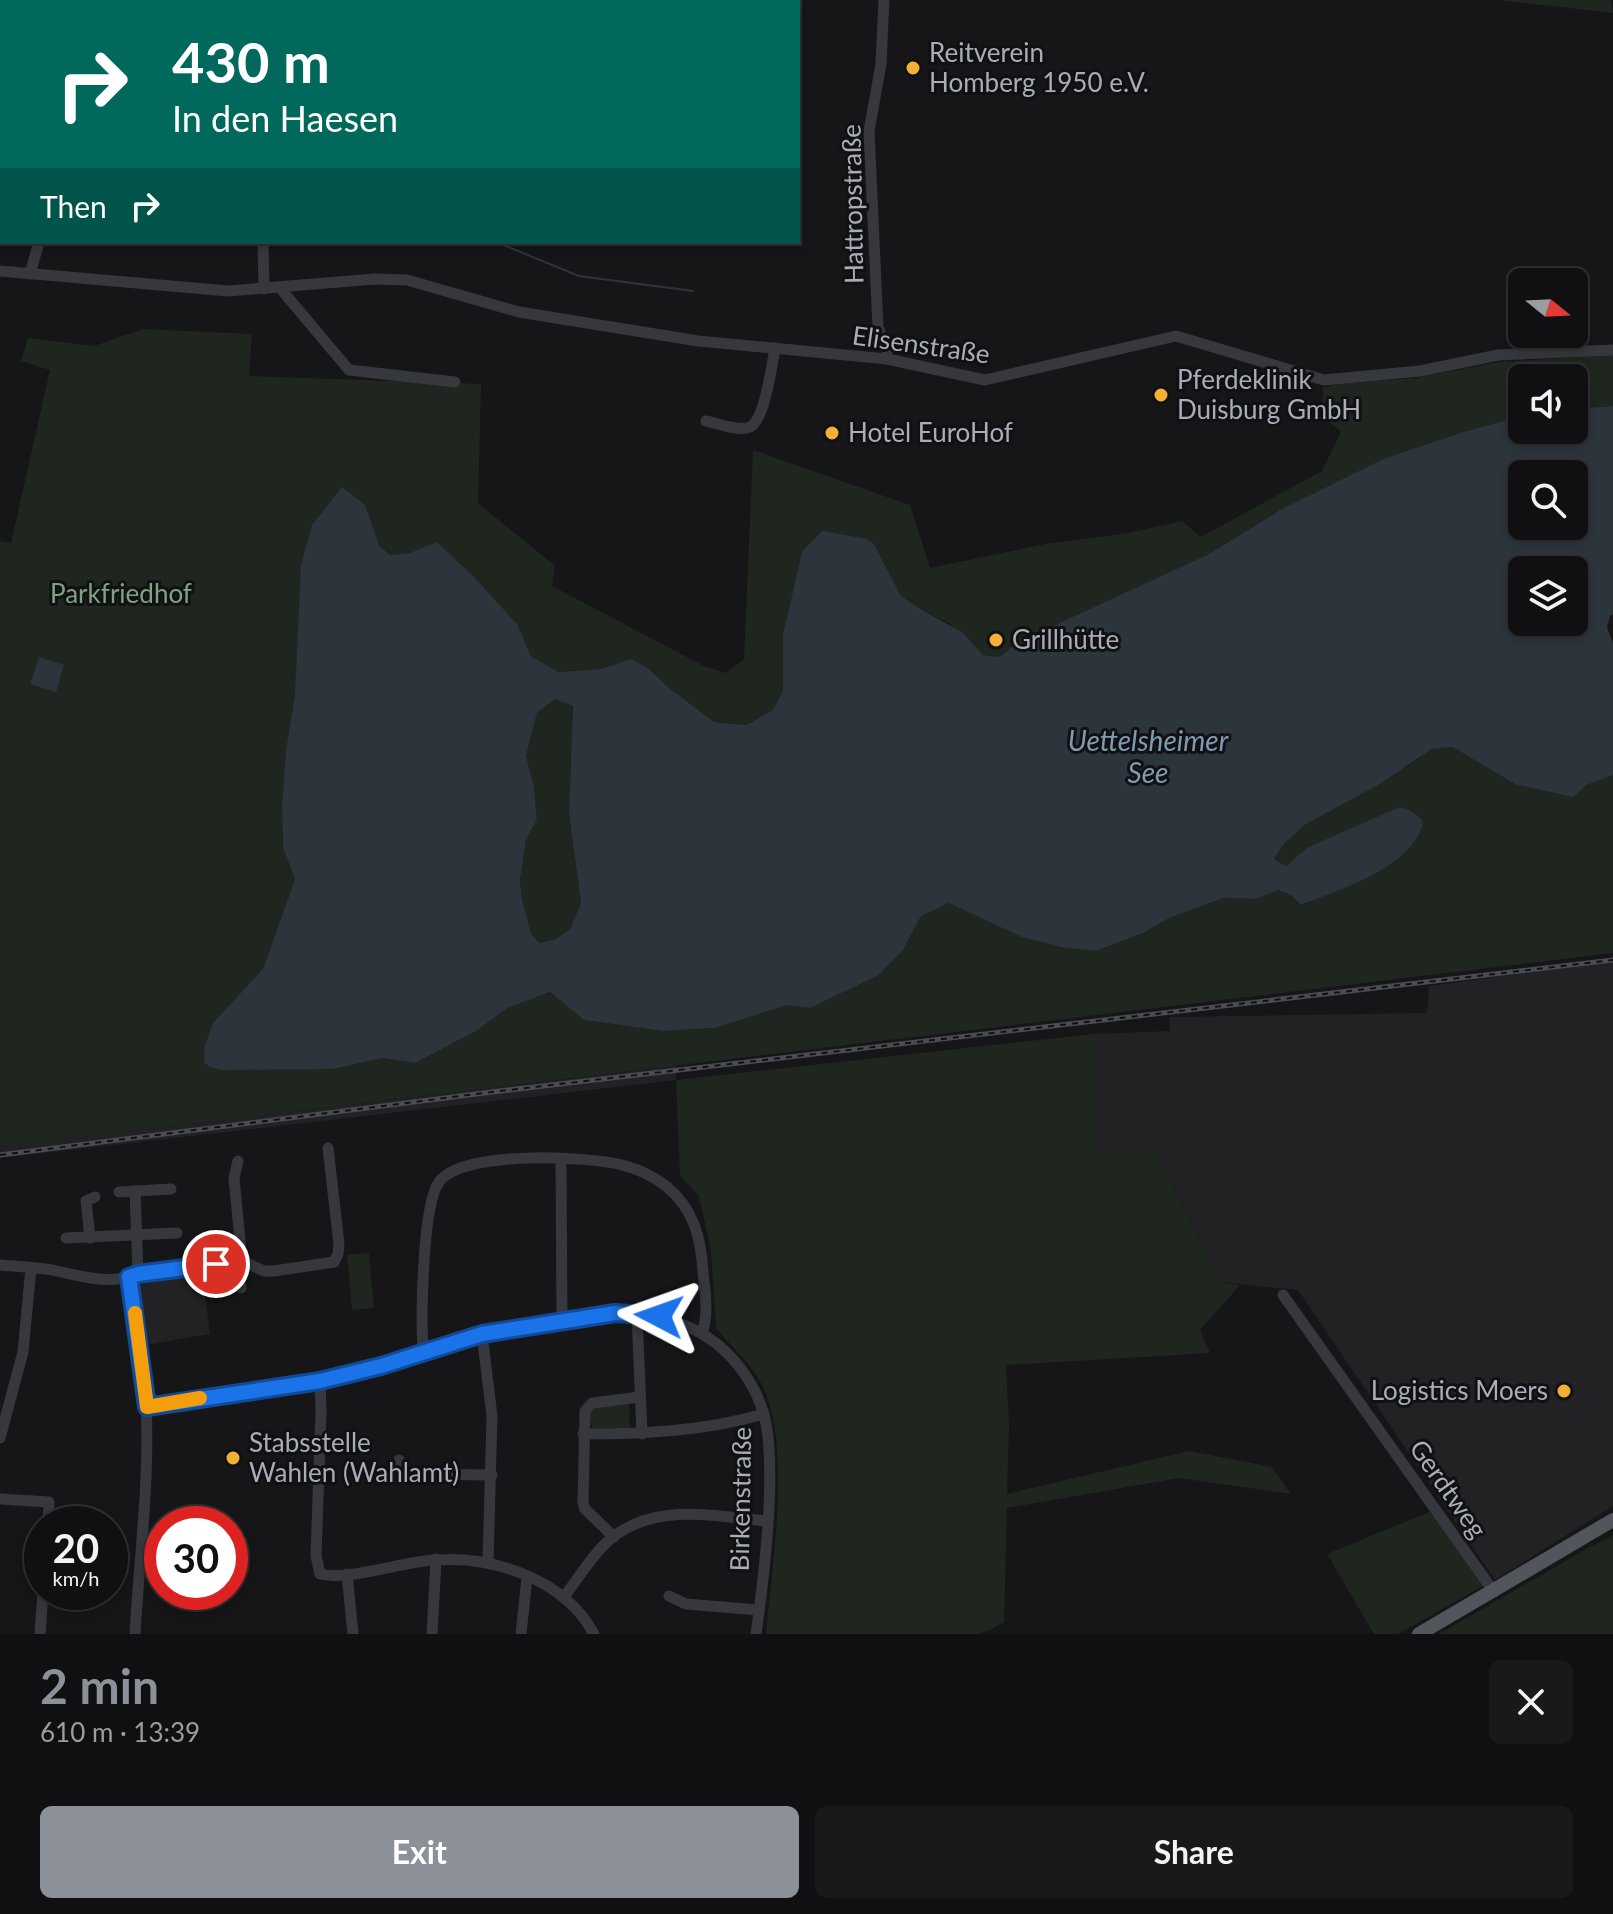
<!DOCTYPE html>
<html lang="en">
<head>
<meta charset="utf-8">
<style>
	:root { --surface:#101012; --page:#19191b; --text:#f1f3f6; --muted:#9c9d9f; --line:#303032; --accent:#8c9099 }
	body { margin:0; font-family:Lato,sans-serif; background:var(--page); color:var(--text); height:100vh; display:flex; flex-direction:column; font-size:30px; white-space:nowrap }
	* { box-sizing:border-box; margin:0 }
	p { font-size:26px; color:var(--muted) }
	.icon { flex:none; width:44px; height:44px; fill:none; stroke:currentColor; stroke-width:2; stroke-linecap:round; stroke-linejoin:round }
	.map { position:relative; height:1634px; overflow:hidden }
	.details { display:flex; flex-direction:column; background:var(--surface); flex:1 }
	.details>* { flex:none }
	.banner { position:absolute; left:0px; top:0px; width:800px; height:244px; box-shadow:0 4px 12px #0003,0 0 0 2px var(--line); background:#00695c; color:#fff; overflow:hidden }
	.needle { width:52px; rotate:108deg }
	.fabs { position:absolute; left:1508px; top:268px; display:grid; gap:16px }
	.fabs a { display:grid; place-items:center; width:80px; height:80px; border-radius:12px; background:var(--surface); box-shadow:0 4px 12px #0003,0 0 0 2px var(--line); font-size:40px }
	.speed { position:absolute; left:24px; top:1506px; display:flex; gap:16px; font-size:40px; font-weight:700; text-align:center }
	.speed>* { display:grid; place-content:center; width:104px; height:104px; border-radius:50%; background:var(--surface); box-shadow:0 4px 12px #0003,0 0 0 2px var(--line); line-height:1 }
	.speed small { font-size:20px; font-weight:400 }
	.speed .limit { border:12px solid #d22; background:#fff; color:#111 }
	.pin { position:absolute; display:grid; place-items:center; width:68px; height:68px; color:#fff; margin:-34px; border:4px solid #fff; border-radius:50%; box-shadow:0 2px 8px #0007 }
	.me { position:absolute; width:88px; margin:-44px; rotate:274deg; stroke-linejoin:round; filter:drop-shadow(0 0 6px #0008) }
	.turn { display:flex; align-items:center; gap:28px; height:168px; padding:0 40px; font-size:36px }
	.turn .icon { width:104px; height:104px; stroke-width:2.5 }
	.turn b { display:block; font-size:56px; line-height:68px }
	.then { display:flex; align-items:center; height:76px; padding:0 40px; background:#0003; gap:16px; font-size:30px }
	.round { display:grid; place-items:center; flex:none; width:84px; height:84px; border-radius:12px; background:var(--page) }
	.summary { display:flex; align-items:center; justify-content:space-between; height:136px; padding:0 40px }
	h1 { font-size:48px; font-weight:700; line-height:60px; color:var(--accent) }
	.action { display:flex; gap:16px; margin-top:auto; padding:16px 40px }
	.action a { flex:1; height:92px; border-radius:12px; background:var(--accent); color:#fff; font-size:32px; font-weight:700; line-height:92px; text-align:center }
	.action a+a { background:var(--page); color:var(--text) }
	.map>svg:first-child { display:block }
</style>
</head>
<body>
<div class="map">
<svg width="1613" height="1634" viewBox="0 0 1613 1634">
	<rect width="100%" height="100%" fill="#161618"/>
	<g fill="#222225">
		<path d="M1613,961V1506L1495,1580L1298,1290L1218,1282L1157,1150L1094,1149V1034L1170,1031V1017L1427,1013L1429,986Z"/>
		<path d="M676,1066V1080L0,1158V1147Z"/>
		<path d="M202,1273L210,1334L146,1345L135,1286Z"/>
	</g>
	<g fill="#1e261f">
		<path d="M1497,0H1611L1613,13Z"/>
		<path d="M143,329L252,334L249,376L481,384L478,503L555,566L552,586L704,666L726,673L744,659L753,450L910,505L930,568L1045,544L1128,533L1182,521L1201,537L1322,471L1341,432L1322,416L1323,388L1338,384L1415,378L1499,362L1613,355V406L1574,409V378H1522V416L1463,432L1383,459L1280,510L1209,554L1018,642L1000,657L983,655L950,624L922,610L901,596L874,544L867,539L802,552L783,634V690L773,710L746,725L714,722L667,686L648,668L631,659L601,669L558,672L531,656L517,624L475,578L410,553L391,555L379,545L372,530L295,695L286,750L282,805L283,848L295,879L263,970L240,996L333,1069L383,1058L415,1063L478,1030L507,1008L550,992L584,1020L663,1031L715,1028L787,1005L810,1008L879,975L903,950L921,916L949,903L1096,951L1143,933L1168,918L1223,898L1257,899L1278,890L1291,895L1302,905L1358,882L1352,828L1308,847L1286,866L1273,860L1284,844L1306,824L1411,764L1432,749L1453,747L1472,756L1586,784L1613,775V953L0,1147V541L11,543L50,370L21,361L28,338L94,346Z"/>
		<path d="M555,699L573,705L569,814L581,903L570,929L556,939L538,943L531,934L522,899L520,880L526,838L537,820L534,787L526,756L537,713Z"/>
		<path d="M1094,1034V1148L1157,1150L1218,1282L1240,1285L1200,1330L1210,1353L1006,1365L1009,1425L1007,1494L1189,1451L1272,1467L1291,1494L1179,1478L1007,1508L1004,1622L988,1631L976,1634H766C772,1566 792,1445 762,1385C750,1361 732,1348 716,1328L711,1251L699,1196L680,1176L676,1080Z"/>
		<path d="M369,1253L374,1308L352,1310L347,1255Z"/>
		<path d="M629,1402L630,1429H593L588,1413L591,1408Z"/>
		<path d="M1432,1511L1485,1585L1398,1634H1374L1327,1554Z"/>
		<path d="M1613,1535V1634H1439L1590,1547Z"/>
	</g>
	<g fill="#2c353c" fill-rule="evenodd">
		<path d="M1613,406V614L1610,616L1607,627L1613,643V775L1586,785L1573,797L1515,784L1453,747L1432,749L1378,785L1306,824L1284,844L1274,859L1286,866L1308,847L1400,807L1413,812L1423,821C1416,866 1339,890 1301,905L1291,895L1278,890L1257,899L1223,898L1169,918L1143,933L1096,951L1061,947L1022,937L949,903L921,916L903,950L879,975L810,1008L787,1005L715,1028L663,1031L584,1020L550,992L507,1008L478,1030L415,1063L383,1058L333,1069L222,1070L210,1067L204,1062L205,1045L213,1023L263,969L295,879L283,848L282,805L286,750L295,695L301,565L312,525L342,487L365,505L379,545L390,555L410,553L437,542L475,578L517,624L531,656L558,672L601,669L631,659L648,668L667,686L714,722L746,725L773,710L783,690V634L802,552L822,531L867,539L874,544L901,596L922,610L962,632L983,655L1000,657L1018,642L1209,554L1280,510L1383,459L1463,432L1522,416V430H1574V409ZM1522,474H1574V526H1522ZM1522,570H1574V622H1522ZM555,699L573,706L569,814L581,903L570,929L556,939L539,943L531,934L522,899L520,880L526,839L537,820L534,787L526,756L537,713Z"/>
		<path d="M39,657L64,665L56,692L30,684Z"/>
	</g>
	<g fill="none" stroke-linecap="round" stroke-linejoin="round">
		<path stroke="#2c353c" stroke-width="2" d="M496,242L579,276L693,291"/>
		<g stroke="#37383d" stroke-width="11">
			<path d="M200,0V2"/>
			<path d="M247,0V2"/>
			<path d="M884,0L881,64L869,131L878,327L887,350V359"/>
			<path d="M91,2V0"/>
			<path d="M0,45H2"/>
			<path d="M0,166H2"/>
			<path d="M263,242L264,289"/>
			<path d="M0,271L228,291L375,279L407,280L519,312L698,341L887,359L985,380L1176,336L1324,380L1420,371L1498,355L1613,350"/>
			<path d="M30,274L39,242"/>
			<path d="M280,288L349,370L455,382"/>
			<path d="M706,421C717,423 739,432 750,427C765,420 772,364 775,348"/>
			<path d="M561,1160L562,1320"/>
			<path d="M238,1161L234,1178L242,1261L239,1273L241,1288"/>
			<path d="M119,1192L171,1189"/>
			<path d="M66,1238L177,1233"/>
			<path d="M90,1238L86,1201L95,1197"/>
			<path d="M0,1265C19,1267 39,1267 57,1271C85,1277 109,1285 138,1274L135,1191"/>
			<path d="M138,1274L242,1261L264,1271H274L334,1262L338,1254L339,1244L328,1148"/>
			<path d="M129,1277C136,1320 145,1363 146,1406C150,1481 139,1559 135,1634"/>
			<path d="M1283,1295L1494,1592"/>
			<path d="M637,1314L642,1434"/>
			<path d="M482,1334L492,1416L488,1563"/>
			<path d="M423,1351C421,1319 422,1206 439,1182C461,1150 588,1156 622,1165C638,1169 653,1176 666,1186C694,1209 701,1238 703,1272C705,1291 709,1315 702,1333"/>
			<path d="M320,1381L321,1413L316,1556L320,1574C351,1581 403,1561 436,1560C495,1556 565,1580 594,1634"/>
			<path d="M147,1407C218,1396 292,1390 361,1371C392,1363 422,1351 453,1342C480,1334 508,1330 536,1325C602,1313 671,1301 725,1351C746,1371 763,1400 767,1429C775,1487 764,1576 756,1634"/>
			<path d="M583,1434C647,1434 703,1431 764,1414"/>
			<path d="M0,1438L23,1352L31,1268"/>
			<path d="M399,1460L404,1470L412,1474L492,1475"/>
			<path d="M0,1499L49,1502L48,1524"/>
			<path d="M614,1537L585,1509L583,1503L585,1411L592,1403L640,1397"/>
			<path d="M347,1574L353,1634"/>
			<path d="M669,1596L686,1604L759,1610"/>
			<path d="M564,1597C577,1580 588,1562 602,1547C647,1500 710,1516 767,1521"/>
			<path d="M40,1634L43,1592"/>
			<path d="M432,1634L436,1559"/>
			<path d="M521,1634L527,1577"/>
		</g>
		<path stroke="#53555c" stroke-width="14" d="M1419,1634L1613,1520"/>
		<g stroke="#4a4c52" stroke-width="5">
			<path id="rail" d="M0,1155L492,1092L1613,960"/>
		</g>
		<use href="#rail" stroke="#111113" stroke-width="2" stroke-dasharray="6" stroke-linecap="butt"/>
	</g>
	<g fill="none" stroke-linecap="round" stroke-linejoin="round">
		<g stroke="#114b97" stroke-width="20">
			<path id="route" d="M216,1264L138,1274L129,1277L147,1407L320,1381L381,1366L482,1334L615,1313L659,1316"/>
		</g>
		<use href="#route" stroke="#1a73e8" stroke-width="14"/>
		<path stroke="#f59e0b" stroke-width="14" d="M135,1313L147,1407L200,1398"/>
	</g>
	<g fill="#f2b134" stroke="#111113" stroke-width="3">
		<circle cx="913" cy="68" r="8"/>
		<circle cx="1161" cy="395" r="8"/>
		<circle cx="832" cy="433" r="8"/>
		<circle cx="996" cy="640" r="8"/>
		<circle cx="1564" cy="1391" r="8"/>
		<circle cx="233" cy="1458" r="8"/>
	</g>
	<g text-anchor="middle" stroke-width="6" stroke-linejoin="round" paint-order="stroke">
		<g font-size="26" fill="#a8adb8" stroke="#111113" text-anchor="start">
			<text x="929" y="62">Reitverein<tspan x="929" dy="30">Homberg 1950 e.V.</tspan></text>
			<text x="1177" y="389">Pferdeklinik<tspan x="1177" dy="30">Duisburg GmbH</tspan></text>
			<text x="848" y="442">Hotel EuroHof</text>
			<text x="1012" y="649">Grillhütte</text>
			<text x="1548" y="1400" text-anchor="end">Logistics Moers</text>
			<text x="249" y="1452">Stabsstelle<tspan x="249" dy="30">Wahlen (Wahlamt)</tspan></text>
		</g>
		<g font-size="26" fill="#a8adb8" stroke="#111113">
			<text transform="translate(853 204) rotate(-91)" y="9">Hattropstraße</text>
			<text transform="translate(921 345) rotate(8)" y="9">Elisenstraße</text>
			<text transform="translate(1448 1489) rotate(55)" y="9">Gerdtweg</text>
			<text transform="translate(741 1499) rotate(-89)" y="9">Birkenstraße</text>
		</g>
		<g font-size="26" fill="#7fa381" stroke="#111113">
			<text x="121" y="603">Parkfriedhof</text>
		</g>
		<g font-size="28" font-style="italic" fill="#7f9bb3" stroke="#111113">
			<text x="1148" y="751">Uettelsheimer<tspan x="1148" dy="32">See</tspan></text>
		</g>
	</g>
</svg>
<div class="fabs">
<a><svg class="needle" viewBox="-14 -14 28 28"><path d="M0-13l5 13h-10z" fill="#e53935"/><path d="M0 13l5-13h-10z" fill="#9c9d9f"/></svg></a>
<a><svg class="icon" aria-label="sound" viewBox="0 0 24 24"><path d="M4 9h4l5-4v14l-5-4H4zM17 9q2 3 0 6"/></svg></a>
<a><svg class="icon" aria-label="search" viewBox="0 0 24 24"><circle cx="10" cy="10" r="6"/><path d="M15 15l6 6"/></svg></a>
<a><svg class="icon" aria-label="layers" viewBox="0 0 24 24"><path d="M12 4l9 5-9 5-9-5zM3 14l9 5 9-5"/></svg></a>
</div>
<div class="speed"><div>20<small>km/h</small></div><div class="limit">30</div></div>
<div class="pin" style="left:216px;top:1264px;background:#d93025"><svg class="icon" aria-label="arrive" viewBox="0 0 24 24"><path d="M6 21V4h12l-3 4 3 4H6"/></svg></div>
<svg class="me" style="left:659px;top:1316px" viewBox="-20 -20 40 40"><path d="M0-17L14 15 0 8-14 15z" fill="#1a73e8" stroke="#fff" stroke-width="4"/></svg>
<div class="banner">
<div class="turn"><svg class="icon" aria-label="right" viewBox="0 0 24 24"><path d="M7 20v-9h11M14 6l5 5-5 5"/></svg><div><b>430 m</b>In den Haesen</div></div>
<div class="then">Then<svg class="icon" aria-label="right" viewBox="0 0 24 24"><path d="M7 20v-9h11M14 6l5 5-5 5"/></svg></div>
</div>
</div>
<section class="details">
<div class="summary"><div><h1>2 min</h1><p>610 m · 13:39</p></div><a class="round"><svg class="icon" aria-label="close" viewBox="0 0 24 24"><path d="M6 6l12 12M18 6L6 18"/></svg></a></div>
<div class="action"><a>Exit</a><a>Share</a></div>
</section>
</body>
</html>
